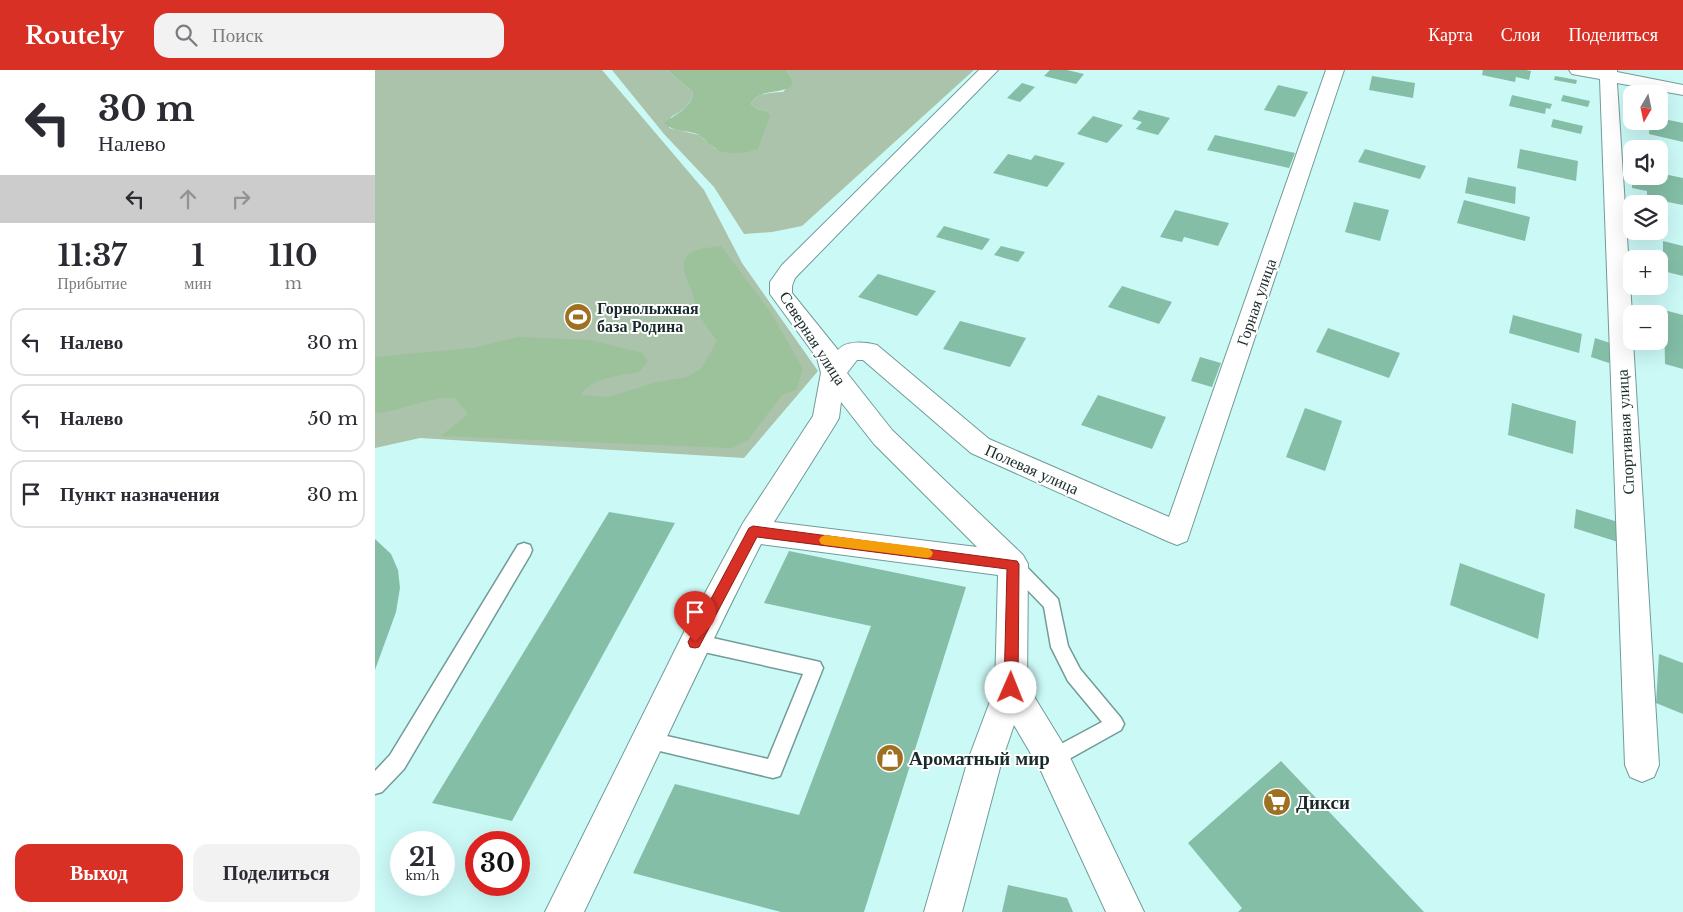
<!DOCTYPE html>
<html lang="ru">
<head>
<meta charset="utf-8">
<style>
	:root { --surface:#fff; --page:#f2f2f3; --text:#2b2b33; --muted:#7c7c81; --line:#e1e1e2; --accent:#d93025 }
	body { margin:0; font-family:"Libre Baskerville",serif; background:var(--page); color:var(--text); height:100vh; display:flex; flex-direction:column; font-size:19px; white-space:nowrap }
	* { box-sizing:border-box; margin:0 }
	p { font-size:16px; color:var(--muted) }
	.icon { flex:none; width:28px; height:28px; fill:none; stroke:currentColor; stroke-width:2; stroke-linecap:round; stroke-linejoin:round }
	.map { position:relative; flex:1; overflow:hidden }
	.sheet { display:flex; flex-direction:column; background:var(--surface); width:375px }
	.sheet>* { flex:none }
	.banner { background:#fff; color:var(--text); overflow:hidden }
	.needle { width:32px; rotate:189deg }
	.fabs { position:absolute; left:1248px; top:15px; display:grid; gap:10px }
	.fabs a { display:grid; place-items:center; width:45px; height:45px; border-radius:10px; background:var(--surface); box-shadow:0 5px 20px #0002; font-size:25px }
	.speed { position:absolute; left:15px; top:761px; display:flex; gap:10px; font-size:25px; font-weight:700; text-align:center }
	.speed>* { display:grid; place-content:center; width:65px; height:65px; border-radius:50%; background:var(--surface); box-shadow:0 5px 20px #0002; line-height:1 }
	.speed small { font-size:12px; font-weight:400 }
	.speed .limit { border:8px solid #d22; background:#fff; color:#111 }
	.pin { position:absolute; display:grid; place-items:center; width:42px; height:42px; color:#fff; margin:-51px -21px; border-radius:50% 50% 50% 0; rotate:-45deg; box-shadow:0 0 5px #0007 }
	.pin .icon { rotate:45deg }
	.me { position:absolute; width:55px; margin:-28px; rotate:1deg; stroke-linejoin:round; filter:drop-shadow(0 0 4px #0008) }
	.turn { display:flex; align-items:center; gap:18px; height:105px; padding:0 15px; font-size:22px }
	.turn .icon { width:65px; height:65px; stroke-width:2.5 }
	.turn b { display:block; font-size:35px; line-height:42px }
	.lanes { display:flex; align-items:center; height:48px; padding:0 15px; background:#0003; justify-content:center; gap:25px; direction:ltr }
	.lanes .off { opacity:.35 }
	.eta { display:flex; justify-content:space-evenly; align-items:center; height:85px; text-align:center }
	.eta b { font-size:30px; font-weight:800; line-height:35px }
	.primary-button { display:flex; gap:10px; margin-top:auto; padding:10px 15px }
	.primary-button a { flex:1; height:58px; border-radius:15px; background:var(--accent); color:#fff; font-size:20px; font-weight:800; line-height:58px; text-align:center }
	.primary-button a+a { background:var(--page); color:var(--text) }
	ul { padding:0; list-style:none }
	li { display:flex; align-items:center; gap:15px; height:68px; margin:0 10px 8px; padding:0 5px; border:2px solid var(--line); border-radius:15px }
	li div { flex:1 }
	li b { display:block; font-size:19px }
	li em { font-style:normal }
	header { display:flex; align-items:center; gap:30px; box-sizing:border-box; height:70px; padding:0 25px; background:var(--accent); color:#fff }
	header strong { font-size:24px }
	nav { display:flex; gap:28px; margin-inline-start:auto; font-size:18px }
	.search { width:350px; height:45px; background:var(--page); display:flex; align-items:center; gap:12px; box-sizing:border-box; padding:0 18px; border-radius:15px; color:var(--muted); font-size:19px }
	main { display:flex; flex:1; min-height:0 }
	.map>svg:first-child { display:block }
</style>
</head>
<body>
<header>
<strong>Routely</strong>
<div class="search"><svg class="icon" aria-label="search" viewBox="0 0 24 24"><circle cx="10" cy="10" r="6"/><path d="M15 15l6 6"/></svg>Поиск</div>
<nav><a>Карта</a><a>Слои</a><a>Поделиться</a></nav>
</header>
<main>
<section class="sheet">
<div class="banner">
<div class="turn"><svg class="icon" aria-label="left" viewBox="0 0 24 24"><path d="M17 20v-9H6M10 6l-5 5 5 5"/></svg><div><b>30 m</b>Налево</div></div>
<div class="lanes"><svg class="icon" aria-label="left" viewBox="0 0 24 24"><path d="M17 20v-9H6M10 6l-5 5 5 5"/></svg><svg class="icon off" aria-label="ahead" viewBox="0 0 24 24"><path d="M12 20V5M6 11l6-6 6 6"/></svg><svg class="icon off" aria-label="right" viewBox="0 0 24 24"><path d="M7 20v-9h11M14 6l5 5-5 5"/></svg></div>
</div>
<div class="eta">
<div><b>11:37</b><p>Прибытие</p></div>
<div><b>1</b><p>мин</p></div>
<div><b>110</b><p>m</p></div>
</div>
<ul>
<li><svg class="icon" aria-label="left" viewBox="0 0 24 24"><path d="M17 20v-9H6M10 6l-5 5 5 5"/></svg><div><b>Налево</b></div><em>30 m</em></li>
<li><svg class="icon" aria-label="left" viewBox="0 0 24 24"><path d="M17 20v-9H6M10 6l-5 5 5 5"/></svg><div><b>Налево</b></div><em>50 m</em></li>
<li><svg class="icon" aria-label="arrive" viewBox="0 0 24 24"><path d="M6 21V4h12l-3 4 3 4H6"/></svg><div><b>Пункт назначения</b></div><em>30 m</em></li>
</ul>
<div class="primary-button"><a>Выход</a><a>Поделиться</a></div>
</section>
<div class="map">
<svg width="1308" height="842" viewBox="0 0 1308 842">
	<rect width="100%" height="100%" fill="#cbf9f6"/>
	<g fill="#aac3aa">
		<path d="M0,0H227L329,120L367,193L443,301L369,388L45,368L0,378Z"/>
		<path d="M237,0H292L318,22C318,34 305,42 296,47L294,58L324,65L340,79L391,41L382,39L376,34C382,22 396,23 408,22L418,11L412,0H599L427,156L397,162L369,164L339,117L289,64Z"/>
	</g>
	<g fill="#9bc29b">
		<path d="M292,0H412L418,11L416,17C403,24 383,19 376,34L382,39L391,41L395,46L383,79C371,83 353,86 341,79C334,76 329,67 322,64C311,60 298,62 289,53C299,45 318,37 318,22Z"/>
		<path d="M346,176L396,243L428,299L421,320L407,325L373,370L357,378L66,366L93,344L80,328C52,326 27,342 0,343V287L98,278L143,267L215,270L267,283L273,291L264,302C243,306 218,307 205,325L234,327L282,312L312,307L326,299L342,271L320,240C323,220 294,193 319,181C327,178 338,177 346,176Z"/>
	</g>
	<g fill="#84bea7">
		<path d="M675,0H692L709,4L701,14L669,6Z"/>
		<path d="M1108,0H1151L1156,1L1154,10L1141,7L1140,12L1107,5Z"/>
		<path d="M997,6L1040,13L1038,28L994,20Z"/>
		<path d="M1180,6L1202,10L1201,14L1179,10Z"/>
		<path d="M647,13L660,17L645,32L632,28Z"/>
		<path d="M903,15L933,22L920,47L889,40Z"/>
		<path d="M1137,25L1177,34L1175,39L1171,38L1170,44L1134,36Z"/>
		<path d="M1188,25L1215,31L1213,37L1186,31Z"/>
		<path d="M764,40L795,48L783,65L761,59L767,52L757,49Z"/>
		<path d="M718,46L748,55L732,73L702,64Z"/>
		<path d="M1284,48L1308,53V72L1274,64L1275,51H1284Z"/>
		<path d="M1178,49L1208,56L1206,64L1176,57Z"/>
		<path d="M840,65L920,83L914,98L832,80Z"/>
		<path d="M990,79L1051,96L1045,109L983,92Z"/>
		<path d="M1145,79L1203,91L1201,111L1142,98Z"/>
		<path d="M633,84L656,90L660,85L690,93L672,117L618,103Z"/>
		<path d="M1284,103L1308,108V135L1272,128V121L1257,118V106H1284Z"/>
		<path d="M1093,107L1141,117L1140,134L1090,123Z"/>
		<path d="M1089,130L1155,147L1150,171L1082,153Z"/>
		<path d="M979,132L1014,140L1005,171L970,162Z"/>
		<path d="M800,140L854,153L843,176L809,167L807,172L785,167Z"/>
		<path d="M569,156L615,169L607,180L561,167Z"/>
		<path d="M1288,171L1308,176V206L1288,201Z"/>
		<path d="M626,176L650,182L643,192L619,185Z"/>
		<path d="M503,204L561,221L542,246L483,227Z"/>
		<path d="M747,216L797,232L784,254L733,237Z"/>
		<path d="M1289,240L1308,245V299L1290,294Z"/>
		<path d="M1138,245L1207,264L1204,283L1134,263Z"/>
		<path d="M585,251L651,268L635,297L568,279Z"/>
		<path d="M953,258L1025,283L1014,308L941,282Z"/>
		<path d="M1220,268L1238,274L1234,293L1216,287Z"/>
		<path d="M825,287L846,293L837,317L816,311Z"/>
		<path d="M723,325L791,347L777,379L706,355Z"/>
		<path d="M1137,333L1201,351L1198,384L1133,365Z"/>
		<path d="M930,338L967,351L950,401L911,387Z"/>
		<path d="M1201,439L1243,452V472L1199,458Z"/>
		<path d="M234,442L300,453L137,751L57,733Z"/>
		<path d="M0,469L16,484L23,500L25,518L21,542L0,600Z"/>
		<path d="M414,481L591,517L489,842H406L258,803L300,714L424,745L496,556L389,533Z"/>
		<path d="M1085,493L1170,524L1163,569L1075,535Z"/>
		<path d="M1284,584L1308,593V644L1281,633Z"/>
		<path d="M906,691L1049,842H863L867,838L813,773Z"/>
		<path d="M633,815L692,828L698,842H627Z"/>
	</g>
	<g fill="none" stroke-linecap="round" stroke-linejoin="round">
		<g stroke="#719c99" stroke-width="3">
			<g id="service">
				<path d="M149,473L155,475L157,480L155,485L29,699L7,722L0,724V701L15,685L143,475Z"/>
				<path d="M639,488L645,490L683,529L693,576L705,599L746,648L749,654L746,660L678,698L671,696L669,689L671,682L727,652L693,611L676,577L669,537L633,500L631,495L633,490Z"/>
				<path d="M320,564L445,592L448,598L405,706L398,708L268,677L265,671L268,665L274,662L393,689L428,604L320,580L314,578L311,572L314,566Z"/>
			</g>
		</g>
		<g stroke="#719c99" stroke-width="2">
			<g id="minor">
				<path d="M604,0H623L420,208L417,216V223L463,280C471,270 490,272 502,275L614,369L794,447L951,0H969L812,471L802,475L792,471L596,383L488,290H482L472,303L517,360L648,485L653,494L652,615L690,677L769,842H731L666,701L639,655L627,690L587,842H549L593,690L620,618L623,505L386,474C324,595 268,719 209,842H170L309,562L368,453L438,346L446,303L442,288L395,224V212L407,195ZM466,332L499,374L602,477L399,452L460,355L464,348Z"/>
				<path d="M1194,0H1242V2L1308,15V25L1242,13L1257,244L1256,271H1258L1284,695L1279,707L1267,712L1255,707L1250,695L1225,9L1197,4Z"/>
			</g>
		</g>
		<use href="#service" fill="#fff" fill-rule="evenodd"/>
		<use href="#minor" fill="#fff" fill-rule="evenodd"/>
	</g>
	<path fill="#d93025" stroke="#8d1f18" d="M378,456L642,491L644,494L643,618L641,622L636,624L631,622L629,618L632,499L382,467L324,577L320,578L315,577L313,572L315,568L374,458Z"/>
	<path fill="#f59e0b" d="M450,465L552,478L556,480L558,483L556,487L552,488L450,475L446,474L444,470L446,467Z"/>
	<defs>
		<g id="stadium-disc" transform="scale(1.4375)"><circle r="9.5" fill="#9e7122" stroke="#fff"/><path d="M0-5a6.5 5 0 1 0 0 10a6.5 5 0 1 0 0-10ZM-3.5-1.8h7v3.6h-7Z" fill="#fff"/></g>
		<g id="shop-disc" transform="scale(1.4375)"><circle r="9.5" fill="#9e7122" stroke="#fff"/><path d="M-5-2.5h2.3a2.7 3.5 0 0 1 5.4 0H5L5.5 6h-11ZM-1.5-2.5h3a1.5 2.3 0 0 0-3 0Z" fill="#fff"/></g>
		<g id="supermarket-disc" transform="scale(1.4375)"><circle r="9.5" fill="#9e7122" stroke="#fff"/><path d="M-6-5.5h2.5l.6 2H6L4.5 2H-2.5L-4.4-4H-6ZM-1.5 3.2a1.3 1.3 0 1 0 .1 0ZM3 3.2a1.3 1.3 0 1 0 .1 0Z" fill="#fff"/></g>
	</defs>
	<g fill-rule="evenodd">
		<use href="#stadium-disc" x="203" y="247"/>
		<use href="#shop-disc" x="515" y="688"/>
		<use href="#supermarket-disc" x="902" y="732"/>
	</g>
	<g text-anchor="middle" stroke-width="4" stroke-linejoin="round" paint-order="stroke">
		<g font-size="16" fill="#182a29" stroke="#fff">
			<text transform="translate(881 232) rotate(-71)" y="6">Горная улица</text>
			<text transform="translate(438 268) rotate(57)" y="6">Северная улица</text>
			<text transform="translate(1250 362) rotate(-93)" y="6">Спортивная улица</text>
			<text transform="translate(657 399) rotate(24)" y="6">Полевая улица</text>
		</g>
		<g font-size="16" font-weight="bold" fill="#182a29" stroke="#fff" text-anchor="start">
			<text x="222" y="244">Горнолыжная<tspan x="222" dy="18">база Родина</tspan></text>
		</g>
		<g font-size="19" font-weight="bold" fill="#182a29" stroke="#fff" text-anchor="start">
			<text x="534" y="695">Ароматный мир</text>
			<text x="921" y="739">Дикси</text>
		</g>
	</g>
</svg>
<div class="fabs">
<a><svg class="needle" viewBox="-14 -14 28 28"><path d="M0-13l5 13h-10z" fill="#e53935"/><path d="M0 13l5-13h-10z" fill="#7c7c81"/></svg></a>
<a><svg class="icon" aria-label="sound" viewBox="0 0 24 24"><path d="M4 9h4l5-4v14l-5-4H4zM17 9q2 3 0 6"/></svg></a>
<a><svg class="icon" aria-label="layers" viewBox="0 0 24 24"><path d="M12 4l9 5-9 5-9-5zM3 14l9 5 9-5"/></svg></a>
<a>+</a>
<a>−</a>
</div>
<div class="speed"><div>21<small>km/h</small></div><div class="limit">30</div></div>
<div class="pin" style="left:320px;top:572px;background:#d93025"><svg class="icon" aria-label="arrive" viewBox="0 0 24 24"><path d="M6 21V4h12l-3 4 3 4H6"/></svg></div>
<svg class="me" style="left:636px;top:618px" viewBox="-20 -20 40 40"><circle r="19" fill="#fff"/><path d="M0-13L10 11 0 6-10 11z" fill="#d93025"/></svg>
</div>
</main>
</body>
</html>
